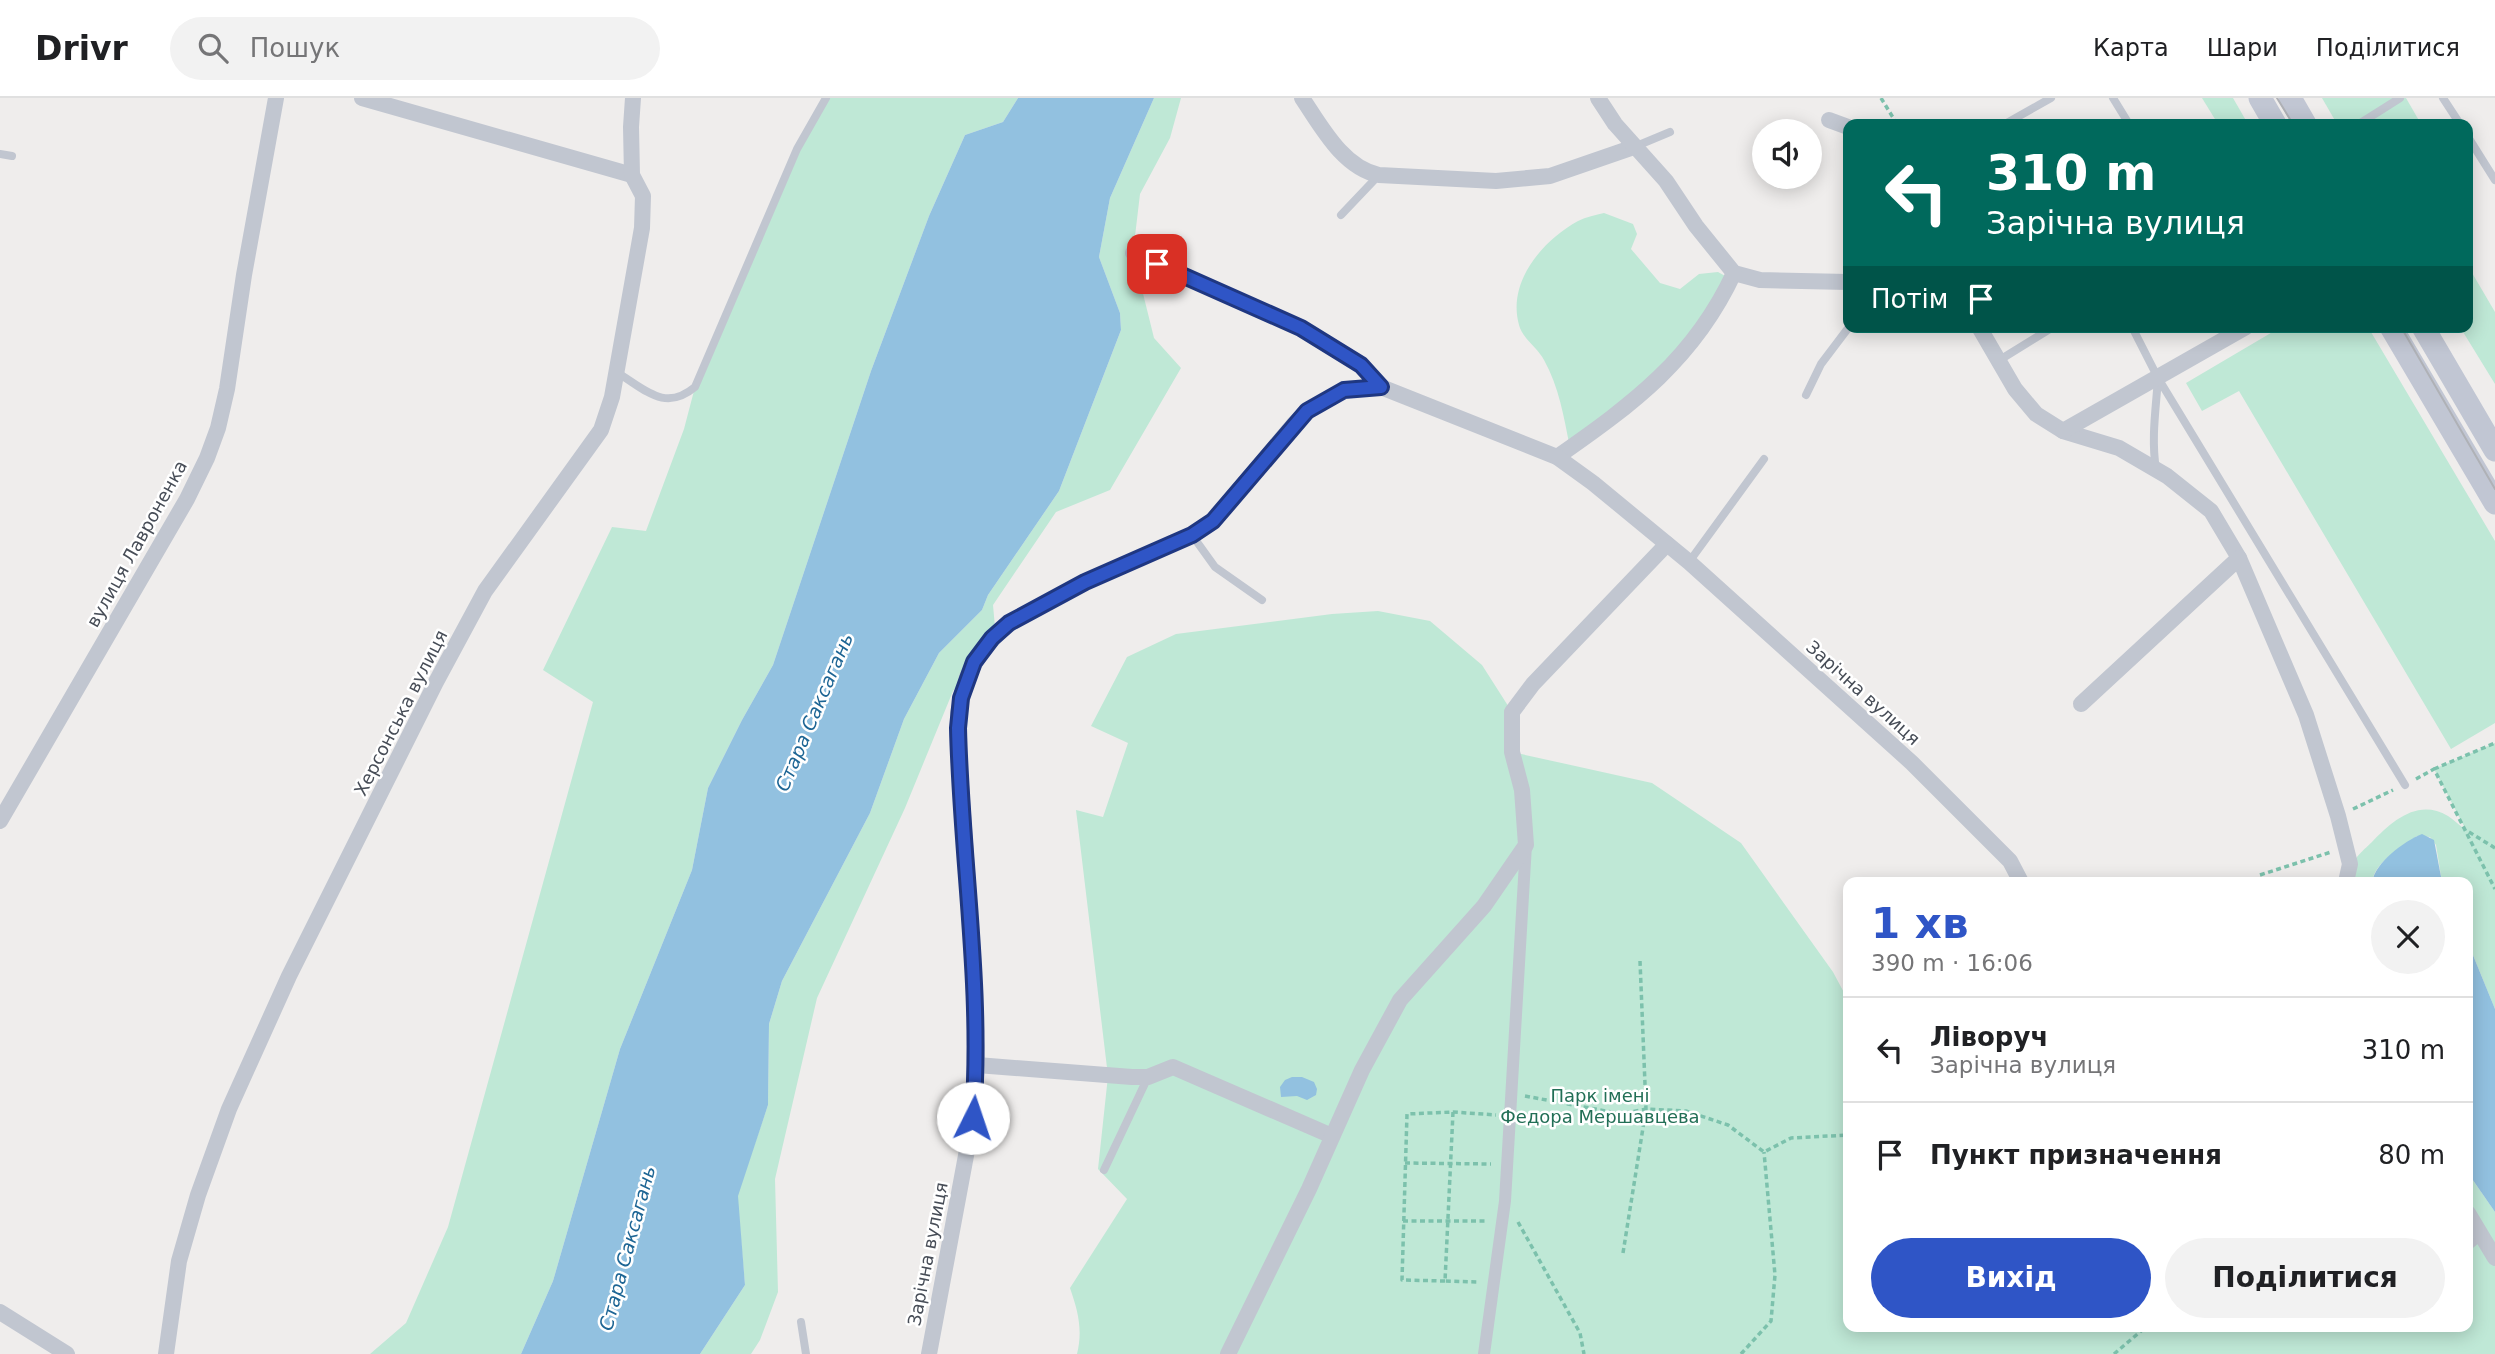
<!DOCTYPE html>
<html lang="uk">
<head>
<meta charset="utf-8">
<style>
	:root { --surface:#fff; --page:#f2f2f2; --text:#202124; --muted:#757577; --line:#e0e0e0; --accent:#2f55c6 }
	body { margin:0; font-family:"DejaVu Sans",sans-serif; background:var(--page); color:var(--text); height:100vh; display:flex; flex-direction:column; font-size:26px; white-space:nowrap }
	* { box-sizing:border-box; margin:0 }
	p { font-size:23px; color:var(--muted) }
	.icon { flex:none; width:38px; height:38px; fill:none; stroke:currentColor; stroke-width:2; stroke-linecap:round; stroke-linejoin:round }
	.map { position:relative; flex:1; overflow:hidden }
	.side { position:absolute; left:1843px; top:779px; width:630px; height:455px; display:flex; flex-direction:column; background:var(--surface); border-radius:14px; box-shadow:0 4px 18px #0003 }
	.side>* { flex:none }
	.hud { position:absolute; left:1843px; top:21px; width:630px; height:214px; border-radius:14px; box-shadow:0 4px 18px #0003; background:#00695c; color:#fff; overflow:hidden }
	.tools { position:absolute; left:1752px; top:21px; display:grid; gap:14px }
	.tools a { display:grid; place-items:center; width:70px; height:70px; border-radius:50%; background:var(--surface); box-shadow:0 4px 18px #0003; font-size:35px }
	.pin { position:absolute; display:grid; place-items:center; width:60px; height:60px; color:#fff; margin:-30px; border-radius:14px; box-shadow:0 4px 10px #0006 }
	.me { position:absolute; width:77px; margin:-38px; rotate:4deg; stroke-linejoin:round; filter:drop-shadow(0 0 5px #0008) }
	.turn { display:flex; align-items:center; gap:24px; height:147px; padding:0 28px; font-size:32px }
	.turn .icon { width:91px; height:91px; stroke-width:2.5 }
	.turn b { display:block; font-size:49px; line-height:60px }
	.then { display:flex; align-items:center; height:66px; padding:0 28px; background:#0003; gap:14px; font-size:26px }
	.round { display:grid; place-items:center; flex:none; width:74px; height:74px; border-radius:37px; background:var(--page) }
	.head { display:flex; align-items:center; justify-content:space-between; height:119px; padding:0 28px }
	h1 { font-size:42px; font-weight:700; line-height:52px; color:var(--accent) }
	.button { display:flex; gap:14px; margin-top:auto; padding:14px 28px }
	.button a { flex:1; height:80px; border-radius:42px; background:var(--accent); color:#fff; font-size:28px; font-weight:700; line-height:80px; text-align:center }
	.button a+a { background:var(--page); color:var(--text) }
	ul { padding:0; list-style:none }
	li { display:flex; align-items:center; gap:21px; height:105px; padding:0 28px; border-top:2px solid var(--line) }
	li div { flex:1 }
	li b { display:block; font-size:26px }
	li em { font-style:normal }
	header { display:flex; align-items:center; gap:42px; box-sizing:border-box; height:98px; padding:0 35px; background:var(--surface); border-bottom:2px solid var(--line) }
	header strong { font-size:33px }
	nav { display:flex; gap:38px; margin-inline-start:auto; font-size:24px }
	.search { width:490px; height:63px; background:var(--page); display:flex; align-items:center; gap:18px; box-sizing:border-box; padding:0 24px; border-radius:38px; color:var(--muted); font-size:26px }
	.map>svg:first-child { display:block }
</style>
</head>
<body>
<header>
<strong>Drivr</strong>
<div class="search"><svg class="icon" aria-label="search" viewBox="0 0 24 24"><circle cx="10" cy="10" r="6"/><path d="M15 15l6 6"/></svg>Пошук</div>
<nav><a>Карта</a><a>Шари</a><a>Поділитися</a></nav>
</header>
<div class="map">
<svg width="2495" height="1256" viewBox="0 0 2495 1256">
	<rect width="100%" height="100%" fill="#efedec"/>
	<g fill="#bfe8d6">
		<path d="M826,0H1018L1003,24L965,37L929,118L871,273L773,567L742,622L708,690L692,772L620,951L553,1183L521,1256H370L406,1225L448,1129L593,604L543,572L612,429L646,433L684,331L695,289L765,122Z"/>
		<path d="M1154,0H1181L1170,40L1140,96L1133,155L1154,240L1181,270L1110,392L1056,414L993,507L996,540L953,593L905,710L817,900L775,1081L778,1194L760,1242L751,1256H700L745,1187L737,1098L768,1007L769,926L782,883L870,715L904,621L939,555L982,512L988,497L1059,393L1121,232L1120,215L1099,159L1110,100Z"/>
		<path d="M2202,0H2233L2248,26H2218Z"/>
		<path d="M2322,0H2406L2421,26H2337Z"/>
		<path d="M1604,115L1633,126L1637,136L1631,151L1660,185L1680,191L1699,176L1718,174L1727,179L1680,256L1570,350C1564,319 1559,289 1544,262C1538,250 1522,240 1519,227C1507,184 1542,143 1578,123C1586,119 1596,117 1604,115Z"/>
		<path d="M2468,168L2495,214V286L2460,229H2468Z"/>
		<path d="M2281,229H2368L2495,443V625L2451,651L2239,293L2202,313L2186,285Z"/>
		<path d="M1378,513L1430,523L1482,567L1512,614V654L1652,685L1741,745L1833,874L1848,902V1228H2468V1075L2495,1114V1256H1077C1083,1232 1078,1213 1070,1190L1127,1101L1098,1071L1108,978L1076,712L1103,719L1128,645L1091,628L1127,559L1176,536L1332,516Z"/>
		<path d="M2495,645V911L2468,845V784H2442L2436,747L2430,739L2417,738C2401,750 2375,763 2372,784H2346C2351,763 2357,758 2372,744C2392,723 2418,700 2448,718C2454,722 2460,728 2466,732L2434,671Z"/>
	</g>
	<g fill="#92c1e0">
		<path d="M1018,0H1154L1110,100L1099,159L1120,215L1121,232L1059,393L988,497L982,512L939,555L904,621L870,715L782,883L769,926L768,1007L738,1098L745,1187L700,1256H521L553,1183L620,951L692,772L708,690L742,622L773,567L871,273L929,118L965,37L1003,24Z"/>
		<path d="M2422,736L2434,742L2442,784H2372C2375,765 2404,743 2422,736Z"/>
		<path d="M2468,845L2495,911V1114L2468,1075Z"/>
		<path d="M1292,979H1302L1314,984L1317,991L1316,997L1307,1002L1297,998L1281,999L1280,989L1285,982Z"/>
	</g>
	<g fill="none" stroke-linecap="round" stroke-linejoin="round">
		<g stroke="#7cc1ac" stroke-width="3.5" stroke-dasharray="5 3.5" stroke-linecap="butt">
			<path d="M1881,0L1897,26"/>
			<path d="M2434,671L2495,645"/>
			<path d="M2416,681L2434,671L2495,791"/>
			<path d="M2353,711L2393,692"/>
			<path d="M2469,734L2495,750"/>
			<path d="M2260,777L2331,754"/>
			<path d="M1525,998L1622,1016L1646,1011L1686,1013L1728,1027L1764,1054L1791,1040L1848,1037"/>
			<path d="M1453,1014L1445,1183L1477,1184"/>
			<path d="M1405,1065L1491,1066"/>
			<path d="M1403,1123H1485"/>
			<path d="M1518,1124L1580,1235L1584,1256"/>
			<path d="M1623,1155L1646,1011L1640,863"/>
			<path d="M1445,1183L1402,1182L1407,1016L1453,1014L1496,1017"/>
			<path d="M1741,1256L1771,1223L1775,1177L1764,1054"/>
			<path d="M2114,1256L2147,1228"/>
		</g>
		<g stroke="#c1c6d0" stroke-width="8">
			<path d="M2113,0L2129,26"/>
			<path d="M2443,0L2460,26"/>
			<path d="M2005,26L2051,0"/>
			<path d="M2359,26L2400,0"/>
			<path d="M2468,39L2495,82"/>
			<path d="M1634,49L1670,34"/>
			<path d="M0,56L12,58"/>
			<path d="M1341,117L1379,77"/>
			<path d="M2132,229L2158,280L2405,687"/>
			<path d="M1998,263L2053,229"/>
			<path d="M616,274C644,290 664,315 695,289L797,51L826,0"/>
			<path d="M1806,297L1821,266L1849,229"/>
			<path d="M2156,371C2151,341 2156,310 2158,280"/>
			<path d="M1192,437L1215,469L1262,502"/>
			<path d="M1689,464L1764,361"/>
			<path d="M1104,1072L1148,979"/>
			<path d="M2468,1149L2481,1138"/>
			<path d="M801,1224L806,1256"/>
		</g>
		<path stroke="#c1c6d0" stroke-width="12" d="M1484,1256L1505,1103L1526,747"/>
		<g stroke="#c1c6d0" stroke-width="16">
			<path d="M362,0L632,77"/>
			<path d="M1302,0C1321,28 1343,70 1379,77L1496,83L1550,78L1634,49"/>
			<path d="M1598,0L1615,26L1666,83L1696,128L1734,175L1760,182L1848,184"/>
			<path d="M1829,22L1848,29"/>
			<path d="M1133,155L1301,230L1361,267L1381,289"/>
			<path d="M1979,229L2015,291L2036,316L2063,333L2119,350L2167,378L2211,413L2239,460L2306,617L2338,718L2350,766L2346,784"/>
			<path d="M2063,333L2246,229"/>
			<path d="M1557,359C1633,306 1694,261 1734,175"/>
			<path d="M2081,606L2239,460"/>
			<path d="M0,723L187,401L207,360L218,330L227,291L244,177L276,0"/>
			<path d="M977,967L1132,979H1148L1173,969L1332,1038"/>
			<path d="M2468,1115L2495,1160"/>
			<path d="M0,1214L67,1256"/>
			<path d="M166,1256L179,1163L198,1097L229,1011L289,878L436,584L485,493L601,332L612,299L642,130L643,98L632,77L631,29L633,0"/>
			<path d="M929,1256L973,1020L977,967L972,846L959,658L958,615L967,579L983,551L1009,525L1085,484L1192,437L1213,423L1293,327L1307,313L1344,292L1381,289L1557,359L1593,385L1689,464L1912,665L2010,763L2021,784"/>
			<path d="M1228,1256L1309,1091L1362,972L1400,902L1484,808L1526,747L1522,692L1512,654V614L1533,586L1667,446"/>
		</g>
		<g stroke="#c1c6d3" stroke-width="23">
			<path d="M2260,0L2275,26"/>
			<path d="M2290,0L2305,26"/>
			<path d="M2391,229L2495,405"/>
			<path d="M2423,229L2495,352"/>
		</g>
		<g stroke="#afb1b6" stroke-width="2">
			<path d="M2277,0L2293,26"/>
			<path d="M2401,229L2495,391"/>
		</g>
	</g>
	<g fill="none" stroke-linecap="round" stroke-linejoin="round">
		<g stroke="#1f3781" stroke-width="18">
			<path id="route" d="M973,1020C983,890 961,760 958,630L961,600L974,564L992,540L1009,525L1085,484L1192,437L1213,423L1307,313L1344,292L1381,289L1361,267L1301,230L1157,166"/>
		</g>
		<use href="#route" stroke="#2f55c6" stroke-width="12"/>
	</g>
	<g text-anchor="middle" stroke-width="5" stroke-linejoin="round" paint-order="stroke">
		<g font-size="18" fill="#474d57" stroke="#fff">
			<text transform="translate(137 446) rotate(-61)" y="6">вулиця Лавроненка</text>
			<text transform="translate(1863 595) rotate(42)" y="6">Зарічна вулиця</text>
			<text transform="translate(401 615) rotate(-63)" y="6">Херсонська вулиця</text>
			<text transform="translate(928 1156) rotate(-79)" y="6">Зарічна вулиця</text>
		</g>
		<g font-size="18" fill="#226f56" stroke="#fff">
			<text x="1600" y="1004">Парк імені<tspan x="1600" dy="21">Федора Мершавцева</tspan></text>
		</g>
		<g font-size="19" font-style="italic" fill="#1d6594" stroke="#fff">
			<text transform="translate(814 614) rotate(-67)" y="7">Стара Саксагань</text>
			<text transform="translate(627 1150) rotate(-75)" y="7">Стара Саксагань</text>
		</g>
	</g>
</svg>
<div class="tools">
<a><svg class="icon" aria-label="sound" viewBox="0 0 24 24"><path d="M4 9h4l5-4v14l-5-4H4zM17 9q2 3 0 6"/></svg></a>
</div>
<div class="pin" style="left:1157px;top:166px;background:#d93025"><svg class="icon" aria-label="arrive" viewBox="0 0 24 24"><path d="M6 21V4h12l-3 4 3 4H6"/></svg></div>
<svg class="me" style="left:973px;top:1020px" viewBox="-20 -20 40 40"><circle r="19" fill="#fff"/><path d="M0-13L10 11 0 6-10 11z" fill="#2f55c6"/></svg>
<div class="hud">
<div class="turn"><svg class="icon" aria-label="left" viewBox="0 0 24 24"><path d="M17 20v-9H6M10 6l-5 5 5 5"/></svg><div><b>310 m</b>Зарічна вулиця</div></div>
<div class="then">Потім<svg class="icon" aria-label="arrive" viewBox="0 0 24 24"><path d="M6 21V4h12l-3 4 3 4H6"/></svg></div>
</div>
<section class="side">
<div class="head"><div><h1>1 хв</h1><p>390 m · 16:06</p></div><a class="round"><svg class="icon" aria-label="close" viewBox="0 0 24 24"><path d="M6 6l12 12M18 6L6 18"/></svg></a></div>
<ul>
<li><svg class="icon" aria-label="left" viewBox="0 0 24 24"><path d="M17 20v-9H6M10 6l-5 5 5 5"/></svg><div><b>Ліворуч</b><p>Зарічна вулиця</p></div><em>310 m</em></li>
<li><svg class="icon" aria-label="arrive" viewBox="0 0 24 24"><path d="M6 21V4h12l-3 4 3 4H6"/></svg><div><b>Пункт призначення</b></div><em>80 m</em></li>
</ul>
<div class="button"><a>Вихід</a><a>Поділитися</a></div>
</section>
</div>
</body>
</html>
